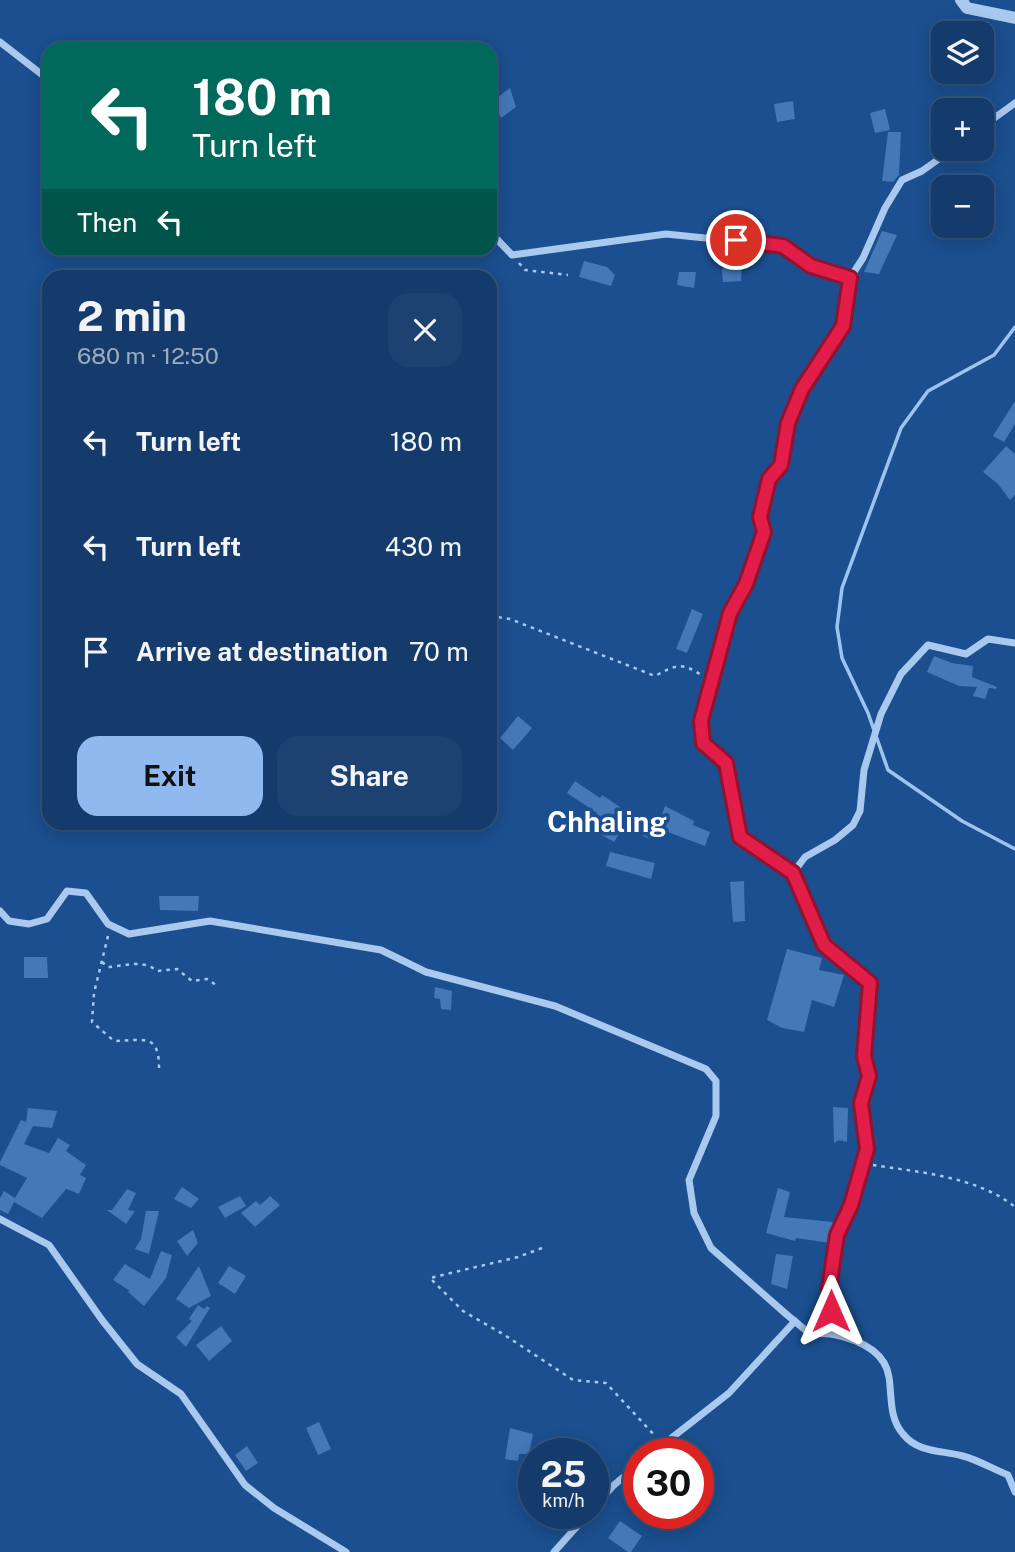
<!DOCTYPE html>
<html lang="en">
<head>
<meta charset="utf-8">
<style>
	:root { --surface:#143b6b; --page:#1d4271; --text:#f1f3f6; --muted:#9dadc1; --line:#33557e; --accent:#90b9f0 }
	body { margin:0; font-family:"Public Sans",sans-serif; background:var(--page); color:var(--text); height:100vh; display:flex; flex-direction:column; font-size:26px; white-space:nowrap }
	* { box-sizing:border-box; margin:0 }
	p { font-size:23px; color:var(--muted) }
	.icon { flex:none; width:38px; height:38px; fill:none; stroke:currentColor; stroke-width:2; stroke-linecap:round; stroke-linejoin:round }
	.map { position:relative; flex:1; overflow:hidden }
	.side { position:absolute; left:42px; top:270px; width:455px; height:560px; display:flex; flex-direction:column; background:var(--surface); border-radius:21px; box-shadow:0 4px 18px #0003,0 0 0 2px var(--line) }
	.side>* { flex:none }
	.guide { position:absolute; left:42px; top:42px; width:455px; height:214px; border-radius:21px; box-shadow:0 4px 18px #0003,0 0 0 2px var(--line); background:#00695c; color:#fff; overflow:hidden }
	.tools { position:absolute; left:931px; top:21px; display:grid; gap:14px }
	.tools a { display:grid; place-items:center; width:63px; height:63px; border-radius:14px; background:var(--surface); box-shadow:0 4px 18px #0003,0 0 0 2px var(--line); font-size:35px }
	.speed { position:absolute; left:518px; top:1438px; display:flex; gap:14px; font-size:35px; font-weight:700; text-align:center }
	.speed>* { display:grid; place-content:center; width:91px; height:91px; border-radius:50%; background:var(--surface); box-shadow:0 4px 18px #0003,0 0 0 2px var(--line); line-height:1 }
	.speed small { font-size:18px; font-weight:400 }
	.speed .limit { border:10px solid #d22; background:#fff; color:#111 }
	.pin { position:absolute; display:grid; place-items:center; width:60px; height:60px; color:#fff; margin:-30px; border:4px solid #fff; border-radius:50%; box-shadow:0 2px 7px #0007 }
	.me { position:absolute; width:77px; margin:-38px; rotate:0deg; stroke-linejoin:round; filter:drop-shadow(0 0 5px #0008) }
	.turn { display:flex; align-items:center; gap:24px; height:147px; padding:0 35px; font-size:32px }
	.turn .icon { width:91px; height:91px; stroke-width:2.5 }
	.turn b { display:block; font-size:49px; line-height:60px }
	.then { display:flex; align-items:center; height:66px; padding:0 35px; background:#0003; gap:14px; font-size:26px }
	.round { display:grid; place-items:center; flex:none; width:74px; height:74px; border-radius:21px; background:var(--page) }
	.headline { display:flex; align-items:center; justify-content:space-between; height:119px; padding:0 35px }
	h1 { font-size:42px; font-weight:700; line-height:52px }
	.cta { display:flex; gap:14px; margin-top:auto; padding:14px 35px }
	.cta a { flex:1; height:80px; border-radius:21px; background:var(--accent); color:#111; font-size:28px; font-weight:700; line-height:80px; text-align:center }
	.cta a+a { background:var(--page); color:var(--text) }
	ul { padding:0; list-style:none }
	li { display:flex; align-items:center; gap:21px; height:105px; padding:0 35px }
	li div { flex:1 }
	li b { display:block; font-size:26px }
	li em { font-style:normal }
	.map>svg:first-child { display:block }
</style>
</head>
<body>
<div class="map">
<svg width="1015" height="1552" viewBox="0 0 1015 1552">
	<rect width="100%" height="100%" fill="#1b4f8f"/>
	<g fill="none" stroke-linecap="round" stroke-linejoin="round">
		<path stroke="#9cc4f0" stroke-width="3.5" d="M1015,327L994,355L928,391L901,428L842,588L837,627L842,658L868,713L888,770L962,821L1015,849"/>
	</g>
	<g fill="#4478b7">
		<path d="M510,88L516,107L501,118L493,101Z"/>
		<path d="M793,101L795,119L777,122L774,104Z"/>
		<path d="M885,109L890,130L875,133L870,113Z"/>
		<path d="M888,132H901L899,175L893,182L882,181Z"/>
		<path d="M882,231L897,235L879,274L864,272Z"/>
		<path d="M584,261L607,267L615,275L611,286L579,277Z"/>
		<path d="M742,264L741,281L723,282L722,269Z"/>
		<path d="M679,272H696L694,288L677,285Z"/>
		<path d="M1015,401V424L1004,442L993,436Z"/>
		<path d="M1006,446L1015,454V495L1010,500L998,484L983,472Z"/>
		<path d="M692,609L703,614L687,653L676,649Z"/>
		<path d="M934,656L952,663L973,666L972,677L997,687L996,689L989,688L985,699L973,696L977,687L959,686L927,672Z"/>
		<path d="M518,716L532,728L513,750L500,738Z"/>
		<path d="M575,781L600,798L602,795L623,809L620,812L655,827L650,839L623,827L614,842L588,827L597,813L567,793Z"/>
		<path d="M665,806L694,821L693,825L710,832L705,846L657,828Z"/>
		<path d="M610,852L655,863L651,879L606,866Z"/>
		<path d="M744,881L745,921L733,922L730,882Z"/>
		<path d="M159,896H199L198,911L160,910Z"/>
		<path d="M787,949L822,958L819,970L844,975L834,1007L812,1000L804,1032L782,1028L767,1020Z"/>
		<path d="M24,957H47L48,978H24Z"/>
		<path d="M435,987L452,991L451,1010L441,1009L440,999L434,998Z"/>
		<path d="M833,1107L848,1108L847,1142L839,1140L834,1143Z"/>
		<path d="M28,1108L57,1111L52,1128L33,1126L24,1144L49,1153L58,1138L70,1145L66,1151L86,1165L80,1175L86,1178L79,1194L66,1189L42,1218L14,1202L8,1214L0,1210V1198L4,1191L15,1198L27,1178L0,1165V1162L21,1120L26,1122Z"/>
		<path d="M182,1187L199,1199L191,1208L174,1199Z"/>
		<path d="M778,1188L790,1192L784,1217L833,1222L830,1243L796,1238L795,1241L766,1233Z"/>
		<path d="M127,1189L136,1193L128,1210L135,1211L126,1224L107,1210H112Z"/>
		<path d="M240,1196L246,1206L225,1218L218,1207Z"/>
		<path d="M270,1196L280,1205L255,1227L241,1213L256,1201L260,1205Z"/>
		<path d="M146,1211H159L149,1254L135,1249L141,1239Z"/>
		<path d="M193,1230L198,1243L187,1256L177,1241Z"/>
		<path d="M161,1251L172,1255L166,1278L144,1306L128,1292L130,1291L113,1280L125,1264L150,1279Z"/>
		<path d="M776,1254L793,1256L787,1289L771,1284Z"/>
		<path d="M199,1266L211,1296L189,1308L176,1299Z"/>
		<path d="M229,1266L246,1276L235,1294L218,1283Z"/>
		<path d="M198,1305L204,1309L207,1306L210,1308L186,1347L176,1337L192,1321L189,1319Z"/>
		<path d="M221,1326L232,1341L209,1361L196,1345Z"/>
		<path d="M319,1422L331,1449L318,1455L306,1428Z"/>
		<path d="M510,1428L533,1434L529,1454H519L518,1461L505,1459Z"/>
		<path d="M247,1446L258,1463L246,1471L235,1455Z"/>
		<path d="M620,1521L642,1536L631,1552H628L608,1538Z"/>
	</g>
	<g fill="none" stroke-linecap="round" stroke-linejoin="round">
		<g stroke="#a9c9ee" stroke-width="2.5" stroke-dasharray="3.5 5" stroke-linecap="butt">
			<path d="M519,263L525,270L568,275"/>
			<path d="M490,616L510,619L655,676C678,664 681,662 703,676"/>
			<path d="M108,936L94,993L92,1022L114,1041C147,1040 160,1033 159,1073"/>
			<path d="M102,962L108,967C124,966 144,959 157,971L177,969L192,981L207,979L219,987"/>
			<path d="M873,1165C919,1172 978,1177 1015,1207"/>
			<path d="M542,1248L518,1257L430,1278L463,1311L503,1334L573,1380L606,1383L656,1437"/>
		</g>
		<g stroke="#a9c9ee" stroke-width="7">
			<path d="M0,42L49,80"/>
			<path d="M982,127L1015,103"/>
			<path d="M490,232L512,255L666,234L783,246L811,266L850,278L863,258L885,208L902,180L922,171L953,149"/>
			<path d="M850,278L843,326L802,389L788,423L781,465L769,479L760,517L764,532L746,584L730,613L701,721L703,743L726,763L740,837L793,873L824,945L870,983L864,1056L869,1076L861,1103L867,1149L851,1205L837,1235L829,1288L832,1334C856,1339 885,1350 889,1377C892,1397 889,1418 903,1434C918,1453 941,1450 963,1456C978,1460 993,1469 1008,1475L1015,1492"/>
			<path d="M793,873L805,857L835,840L853,825L860,811L864,770L881,714L901,674L928,645L966,654L988,639L1015,643"/>
			<path d="M0,911L9,921L29,924L47,919L67,891L86,893L108,924L129,934L210,921L381,950L426,972L555,1006L706,1069L716,1081V1116L689,1180L694,1213L711,1248L786,1314L809,1333L832,1334"/>
			<path d="M0,1219L49,1245L102,1320L137,1364L181,1394L245,1485L274,1508L346,1552"/>
			<path d="M651,1454L729,1393L795,1321"/>
			<path d="M593,1508L614,1485L639,1464"/>
			<path d="M554,1552L588,1514"/>
		</g>
		<path stroke="#a9c9ee" stroke-width="12" d="M961,0L967,8L1015,18"/>
	</g>
	<g fill="none" stroke-linecap="round" stroke-linejoin="round">
		<g stroke="#92132f" stroke-width="18">
			<path id="route" d="M736,240L783,246L811,266L850,278L843,326L802,389L788,423L781,465L769,479L760,517L764,532L746,584L730,613L701,721L703,743L726,763L740,837L793,873L824,945L870,983L864,1056L869,1076L861,1103L867,1149L851,1205L837,1235L829,1288L831,1311"/>
		</g>
		<use href="#route" stroke="#e11d48" stroke-width="12"/>
	</g>
	<g text-anchor="middle" stroke-width="7" stroke-linejoin="round" paint-order="stroke">
		<g font-size="28" font-weight="bold" fill="#fff" stroke="#1b4f8f">
			<text x="607" y="832">Chhaling</text>
		</g>
	</g>
</svg>
<div class="tools">
<a><svg class="icon" aria-label="layers" viewBox="0 0 24 24"><path d="M12 4l9 5-9 5-9-5zM3 14l9 5 9-5"/></svg></a>
<a>+</a>
<a>−</a>
</div>
<div class="speed"><div>25<small>km/h</small></div><div class="limit">30</div></div>
<div class="pin" style="left:736px;top:240px;background:#d93025"><svg class="icon" aria-label="arrive" viewBox="0 0 24 24"><path d="M6 21V4h12l-3 4 3 4H6"/></svg></div>
<svg class="me" style="left:831px;top:1311px" viewBox="-20 -20 40 40"><path d="M0-17L14 15 0 8-14 15z" fill="#e11d48" stroke="#fff" stroke-width="4"/></svg>
<div class="guide">
<div class="turn"><svg class="icon" aria-label="left" viewBox="0 0 24 24"><path d="M17 20v-9H6M10 6l-5 5 5 5"/></svg><div><b>180 m</b>Turn left</div></div>
<div class="then">Then<svg class="icon" aria-label="left" viewBox="0 0 24 24"><path d="M17 20v-9H6M10 6l-5 5 5 5"/></svg></div>
</div>
<section class="side">
<div class="headline"><div><h1>2 min</h1><p>680 m · 12:50</p></div><a class="round"><svg class="icon" aria-label="close" viewBox="0 0 24 24"><path d="M6 6l12 12M18 6L6 18"/></svg></a></div>
<ul>
<li><svg class="icon" aria-label="left" viewBox="0 0 24 24"><path d="M17 20v-9H6M10 6l-5 5 5 5"/></svg><div><b>Turn left</b></div><em>180 m</em></li>
<li><svg class="icon" aria-label="left" viewBox="0 0 24 24"><path d="M17 20v-9H6M10 6l-5 5 5 5"/></svg><div><b>Turn left</b></div><em>430 m</em></li>
<li><svg class="icon" aria-label="arrive" viewBox="0 0 24 24"><path d="M6 21V4h12l-3 4 3 4H6"/></svg><div><b>Arrive at destination</b></div><em>70 m</em></li>
</ul>
<div class="cta"><a>Exit</a><a>Share</a></div>
</section>
</div>
</body>
</html>
